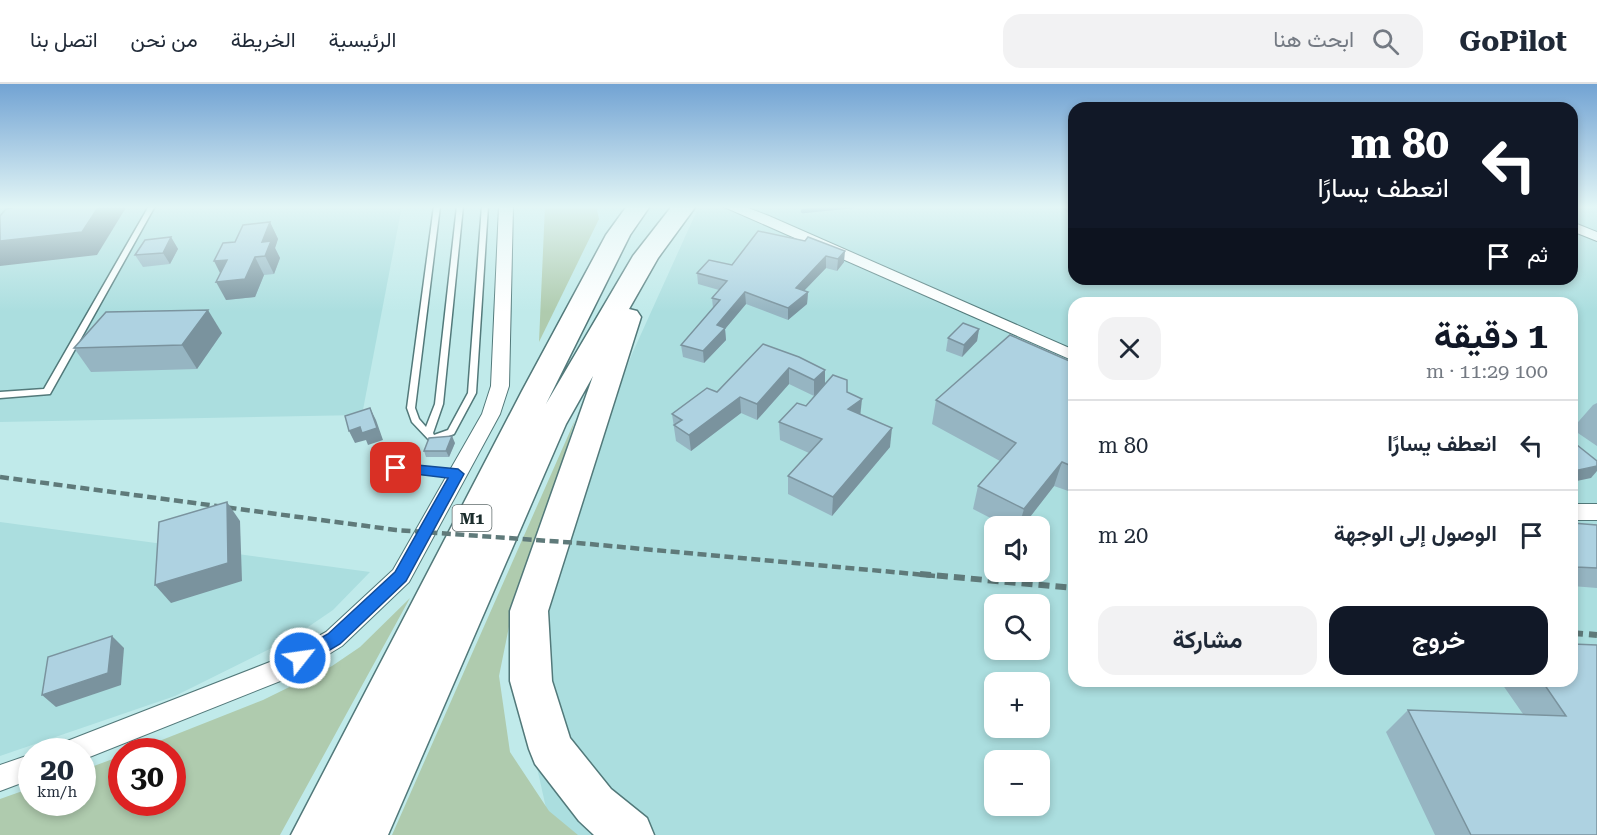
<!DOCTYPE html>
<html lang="ar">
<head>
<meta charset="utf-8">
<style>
	:root { --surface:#fff; --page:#f2f2f3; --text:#1f2937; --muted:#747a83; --line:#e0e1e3; --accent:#111827 }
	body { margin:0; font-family:"Roboto Serif",Vazirmatn,serif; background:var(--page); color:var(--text); direction:rtl; height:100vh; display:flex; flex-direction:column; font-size:22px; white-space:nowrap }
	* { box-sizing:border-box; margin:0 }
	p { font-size:20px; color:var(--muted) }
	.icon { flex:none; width:33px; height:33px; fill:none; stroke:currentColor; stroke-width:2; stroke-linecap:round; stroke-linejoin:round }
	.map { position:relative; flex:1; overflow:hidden; direction:ltr }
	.details { position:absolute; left:1068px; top:213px; width:510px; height:390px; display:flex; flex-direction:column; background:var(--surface); border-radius:18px; box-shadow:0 3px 9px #0003; direction:rtl }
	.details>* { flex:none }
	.top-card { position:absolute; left:1068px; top:18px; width:510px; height:183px; border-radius:18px; box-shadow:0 3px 9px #0003; direction:rtl; background:#111827; color:#fff; overflow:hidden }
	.buttons { position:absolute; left:984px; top:432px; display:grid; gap:12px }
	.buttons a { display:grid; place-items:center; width:66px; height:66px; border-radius:12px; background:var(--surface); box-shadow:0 3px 9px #0003; font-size:30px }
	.speed { position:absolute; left:18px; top:654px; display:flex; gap:12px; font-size:30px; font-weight:700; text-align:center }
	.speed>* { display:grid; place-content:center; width:78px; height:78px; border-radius:50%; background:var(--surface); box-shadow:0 3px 9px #0003; line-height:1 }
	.speed small { font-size:15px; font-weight:400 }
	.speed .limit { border:9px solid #d22; background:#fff; color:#111 }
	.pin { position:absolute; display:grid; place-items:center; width:51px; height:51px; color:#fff; margin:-26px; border-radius:12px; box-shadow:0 3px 9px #0006 }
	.me { position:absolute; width:66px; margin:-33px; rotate:60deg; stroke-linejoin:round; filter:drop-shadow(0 0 4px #0008) }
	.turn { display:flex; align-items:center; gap:21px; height:126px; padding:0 30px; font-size:27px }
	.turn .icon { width:78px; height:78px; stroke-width:2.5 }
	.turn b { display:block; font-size:42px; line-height:51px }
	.then { display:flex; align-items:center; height:57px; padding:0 30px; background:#0003; gap:12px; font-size:22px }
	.round { display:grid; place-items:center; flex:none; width:63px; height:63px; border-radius:18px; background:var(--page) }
	.headline { display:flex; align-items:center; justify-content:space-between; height:102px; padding:0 30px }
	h1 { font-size:36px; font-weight:700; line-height:45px; color:var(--accent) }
	.primary-button { display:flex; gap:12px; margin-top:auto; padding:12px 30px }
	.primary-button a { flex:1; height:69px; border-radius:18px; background:var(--accent); color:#fff; font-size:24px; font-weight:700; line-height:69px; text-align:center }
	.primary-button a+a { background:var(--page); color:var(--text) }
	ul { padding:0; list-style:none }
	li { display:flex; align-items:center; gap:18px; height:90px; padding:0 30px; border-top:2px solid var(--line) }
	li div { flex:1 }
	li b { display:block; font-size:22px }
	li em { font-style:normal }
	header { display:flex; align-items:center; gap:36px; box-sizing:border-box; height:84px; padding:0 30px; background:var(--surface); border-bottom:2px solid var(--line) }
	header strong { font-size:28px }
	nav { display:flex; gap:33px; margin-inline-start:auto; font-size:21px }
	.search { width:420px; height:54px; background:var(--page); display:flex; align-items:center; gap:15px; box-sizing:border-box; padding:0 21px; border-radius:18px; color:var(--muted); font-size:22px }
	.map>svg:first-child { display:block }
</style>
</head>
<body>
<header>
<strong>GoPilot</strong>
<div class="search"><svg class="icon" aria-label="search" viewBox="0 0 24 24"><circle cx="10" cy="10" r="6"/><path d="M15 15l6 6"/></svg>ابحث هنا</div>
<nav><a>الرئيسية</a><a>الخريطة</a><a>من نحن</a><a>اتصل بنا</a></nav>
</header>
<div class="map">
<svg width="1597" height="751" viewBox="0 0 1597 751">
	<rect width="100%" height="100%" fill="#c0eaea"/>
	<g fill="#abdedf" fill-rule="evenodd">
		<path d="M0,122H402L362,331L0,338Z"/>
		<path d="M699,122H1074V195H1572V122H1597V751H552L512,571L632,270ZM1074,219H1572V597H1074ZM994,442H1040V488H994ZM994,520H1040V566H994ZM994,598H1040V644H994ZM994,676H1040V722H994Z"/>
		<path d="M0,438L370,488L333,526L292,554L175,612L0,672Z"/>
	</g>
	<g fill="#afcbae">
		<path d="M545,122H596L599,135L539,258Z"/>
		<path d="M575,336L549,423L516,508L499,592L510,668L549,727L578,751H392Z"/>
		<path d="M410,514L280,751H0V715L31,704L32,718H82L83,686L121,672L122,718H172V668L134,667L263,616L332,582L360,563Z"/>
	</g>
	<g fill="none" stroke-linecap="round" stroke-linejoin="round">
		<path stroke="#618ab4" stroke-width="4.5" d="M803,127L853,122"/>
		<g stroke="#52797a" stroke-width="3">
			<g id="service">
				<path d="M149,122H155L50,310L0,314V308L44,305Z"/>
				<path d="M434,122H440L415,324L419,335L426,343L435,320L457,122H463L443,320L433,349L434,351L448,346L468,309L482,122H488L476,309L454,350L433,358L430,357L412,338L407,324Z"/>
				<path d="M396,381L457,387L462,390L457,393L396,387L391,384Z"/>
			</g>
		</g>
		<g stroke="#52797a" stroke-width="2">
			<g id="minor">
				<path d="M499,122H513L509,302L500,330L409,498L342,562L293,592L82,676V668H58L62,659L275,576L326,548L393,486L482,330L491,302Z"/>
				<path d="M722,122H743L769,132L1074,266V277Z"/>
				<path d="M1572,138L1597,148V157L1572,147Z"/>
				<rect x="1572" y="420" width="25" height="16"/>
				<path d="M32,670V695L0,707V681Z"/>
			</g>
		</g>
		<g stroke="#52797a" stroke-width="3">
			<path id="motorway" d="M627,122H650L630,151L546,320L633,172L672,122H696L658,174L629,225L637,227L641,233L548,527L552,597L570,654L611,705L647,734L654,751H594L579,737L535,680L529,665L510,597V527L593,292L566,340L388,751H340L344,741L340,751H291L522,307L606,151Z"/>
		</g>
		<use href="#service" fill="#fff" fill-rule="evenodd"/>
		<use href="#minor" fill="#fff" fill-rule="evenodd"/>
		<use href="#motorway" fill="#fff" fill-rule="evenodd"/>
		<path stroke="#5f7a7a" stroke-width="4.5" stroke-dasharray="9 4.5" stroke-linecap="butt" d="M0,393L396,446L578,459L936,492"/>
		<g stroke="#5f7a7a" stroke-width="6" stroke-dasharray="11 6" stroke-linecap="butt">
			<path d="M920,490L1074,504"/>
			<path d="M1572,549L1597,551"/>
		</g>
	</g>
	<g fill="#96b5c2">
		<path d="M1059,122H1074V134Z"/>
		<path d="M270,138L278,155L275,164L280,174L274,190L264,191L255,213L226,216L235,158Z"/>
		<path d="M171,153L178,165L170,180L143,183L135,171Z"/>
		<path d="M805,157L844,178L837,187L826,184L804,207L808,208L807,220L788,236L746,220L725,245L726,256L704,279L683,273L681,261L713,224L712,214L719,206L698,200L697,189L732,181Z"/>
		<path d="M1297,195H1316L1304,200Z"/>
		<path d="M979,245L977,257L962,273L946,267L948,254Z"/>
		<path d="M222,249L197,285L91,288L74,264Z"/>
		<path d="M763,260L825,286V301L847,308L861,331L890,363L832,432L788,410V392L809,369L780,356L779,338L806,322L822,304L814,312L789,300L757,336L741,329L691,367L676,357L672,330L717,308Z"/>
		<path d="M1074,279V409L1054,402L1023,442H1006L973,425L978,402L1000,377L932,340L936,316Z"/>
		<path d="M1597,319V362L1572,345L1593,321Z"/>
		<path d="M455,359L449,373H426L424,367Z"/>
		<path d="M1572,439L1597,441V504L1572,502Z"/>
		<path d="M1500,597H1572L1597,751H1435L1386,648L1408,626L1523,630Z"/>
	</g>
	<g fill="#7a939e">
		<path d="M99,122H127L97,171L0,182V157Z"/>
		<path d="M270,138L278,155L275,164L280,174L274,190L265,172L262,158Z"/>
		<path d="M171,153L178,165L170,180L163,169Z"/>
		<path d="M845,167L844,178L837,187L838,175Z"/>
		<path d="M826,172V184L796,215V204Z"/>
		<path d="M255,173L264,191L255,213L226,216L216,198Z"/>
		<path d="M227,176L223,195L214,177Z"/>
		<path d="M1307,195H1316L1304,200Z"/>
		<path d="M745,208L746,220L725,245L726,256L704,279L703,267L717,241Z"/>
		<path d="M808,208L807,220L788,236V224Z"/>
		<path d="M208,226L222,249L197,285L182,261Z"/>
		<path d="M979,245L977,257L962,273L964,261Z"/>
		<path d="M789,284V300L757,336V320Z"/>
		<path d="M825,286V302L814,312V296Z"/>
		<path d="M740,313L741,329L691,367L689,351Z"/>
		<path d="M862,315L860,334L848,325Z"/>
		<path d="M370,324L376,336L383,356L368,361L366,356L355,359L349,347L360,343Z"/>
		<path d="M892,344L890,363L832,432L833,413Z"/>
		<path d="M452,352L455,359L449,373L446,367Z"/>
		<path d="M1062,378L1054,402L1023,442H1019L1024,425Z"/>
		<path d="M1597,382V387L1591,394L1572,398V389L1574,387Z"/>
		<path d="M227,418L240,437L242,497L171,519L155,501Z"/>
		<path d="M112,552L124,564L121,601L56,623L42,611Z"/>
	</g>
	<g fill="#aed2e1" stroke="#7a939e" stroke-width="1.5">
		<path d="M13,122H99L82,148L0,157V132L6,125L12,124Z"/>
		<path d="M270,138L262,158L271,157L265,172L255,173L245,195L216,198L227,176L214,177L223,159L235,158L243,141Z"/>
		<path d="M758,147L805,157L808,153L845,167L838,175L826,172L796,204L808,208L788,224L745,208L717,241L725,244L703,267L681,261L720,216L712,214L727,197L697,189L709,176L732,181Z"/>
		<path d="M171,153L163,169L135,171L145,156Z"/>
		<path d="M208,226L182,261L74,264L106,228Z"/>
		<path d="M963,239L979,245L964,261L948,254Z"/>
		<path d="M1010,251L1074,279V383L1062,378L1024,425L978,402L1016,359L936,316Z"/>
		<path d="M763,260L799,273L825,286L814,296L789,284L757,320L740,313L689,351L674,341L682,336L672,330L707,304L717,308Z"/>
		<path d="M833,291L847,296V308L862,315L848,325L892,344L833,413L788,392L822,355L779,338L797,319L806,322Z"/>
		<path d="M370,324L377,344L362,349L360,343L349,347L345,332Z"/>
		<path d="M452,352L446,367H424L429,354Z"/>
		<path d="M1572,357L1597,377V382L1574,387L1572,385Z"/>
		<path d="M227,418L228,479L155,501L159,438Z"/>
		<path d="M1572,439L1597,441V484L1576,483L1572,477Z"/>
		<path d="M112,552L108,589L42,611L48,573Z"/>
		<path d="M1572,560L1597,561V751H1471L1408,626L1566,632L1542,597H1572Z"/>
	</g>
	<linearGradient id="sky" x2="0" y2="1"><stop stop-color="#72a3d3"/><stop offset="0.54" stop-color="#e3f6f6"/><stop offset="1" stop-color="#e3f6f6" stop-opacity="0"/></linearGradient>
	<rect width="1597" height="228" fill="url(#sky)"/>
	<path fill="#1a73e8" stroke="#114b97" stroke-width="1.5" d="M396,379L458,385L464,390L406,497L340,560L306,580L300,582L294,580L292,574L294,569L328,550L395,488L448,394L391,387V381Z"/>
	<g text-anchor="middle" stroke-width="6" stroke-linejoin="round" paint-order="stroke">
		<rect fill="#fff" stroke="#606c6c" stroke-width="1.5" x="452.5" y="421" width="39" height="26" rx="4.5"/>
		<g font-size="16" font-weight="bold" fill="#1c2d2d">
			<text x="472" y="440">M1</text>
		</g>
	</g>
</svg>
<div class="buttons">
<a><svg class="icon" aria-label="sound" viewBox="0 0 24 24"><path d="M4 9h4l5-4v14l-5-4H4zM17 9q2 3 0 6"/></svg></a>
<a><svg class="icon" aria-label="search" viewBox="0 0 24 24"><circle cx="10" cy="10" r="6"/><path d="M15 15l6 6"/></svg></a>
<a>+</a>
<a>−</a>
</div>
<div class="speed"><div>20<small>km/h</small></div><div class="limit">30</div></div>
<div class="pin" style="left:396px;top:384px;background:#d93025"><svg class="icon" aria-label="arrive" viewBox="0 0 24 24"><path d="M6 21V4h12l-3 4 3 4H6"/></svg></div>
<svg class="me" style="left:300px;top:574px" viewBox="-20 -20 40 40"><circle r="17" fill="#1a73e8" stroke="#fff" stroke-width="3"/><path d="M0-11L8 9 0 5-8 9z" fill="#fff"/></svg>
<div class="top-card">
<div class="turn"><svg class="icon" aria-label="left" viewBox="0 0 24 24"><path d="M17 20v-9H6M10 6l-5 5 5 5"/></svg><div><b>80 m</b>انعطف يسارًا</div></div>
<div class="then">ثم<svg class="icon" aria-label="arrive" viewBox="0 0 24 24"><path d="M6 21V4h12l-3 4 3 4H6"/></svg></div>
</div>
<section class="details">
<div class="headline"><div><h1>1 دقيقة</h1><p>100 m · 11:29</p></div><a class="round"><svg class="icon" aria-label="close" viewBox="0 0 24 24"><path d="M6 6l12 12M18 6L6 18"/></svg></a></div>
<ul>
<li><svg class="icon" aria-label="left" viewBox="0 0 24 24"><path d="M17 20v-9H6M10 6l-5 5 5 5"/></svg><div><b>انعطف يسارًا</b></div><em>80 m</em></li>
<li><svg class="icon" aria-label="arrive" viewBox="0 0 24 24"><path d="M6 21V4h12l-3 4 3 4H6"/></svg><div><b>الوصول إلى الوجهة</b></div><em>20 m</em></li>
</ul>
<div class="primary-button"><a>خروج</a><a>مشاركة</a></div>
</section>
</div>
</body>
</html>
